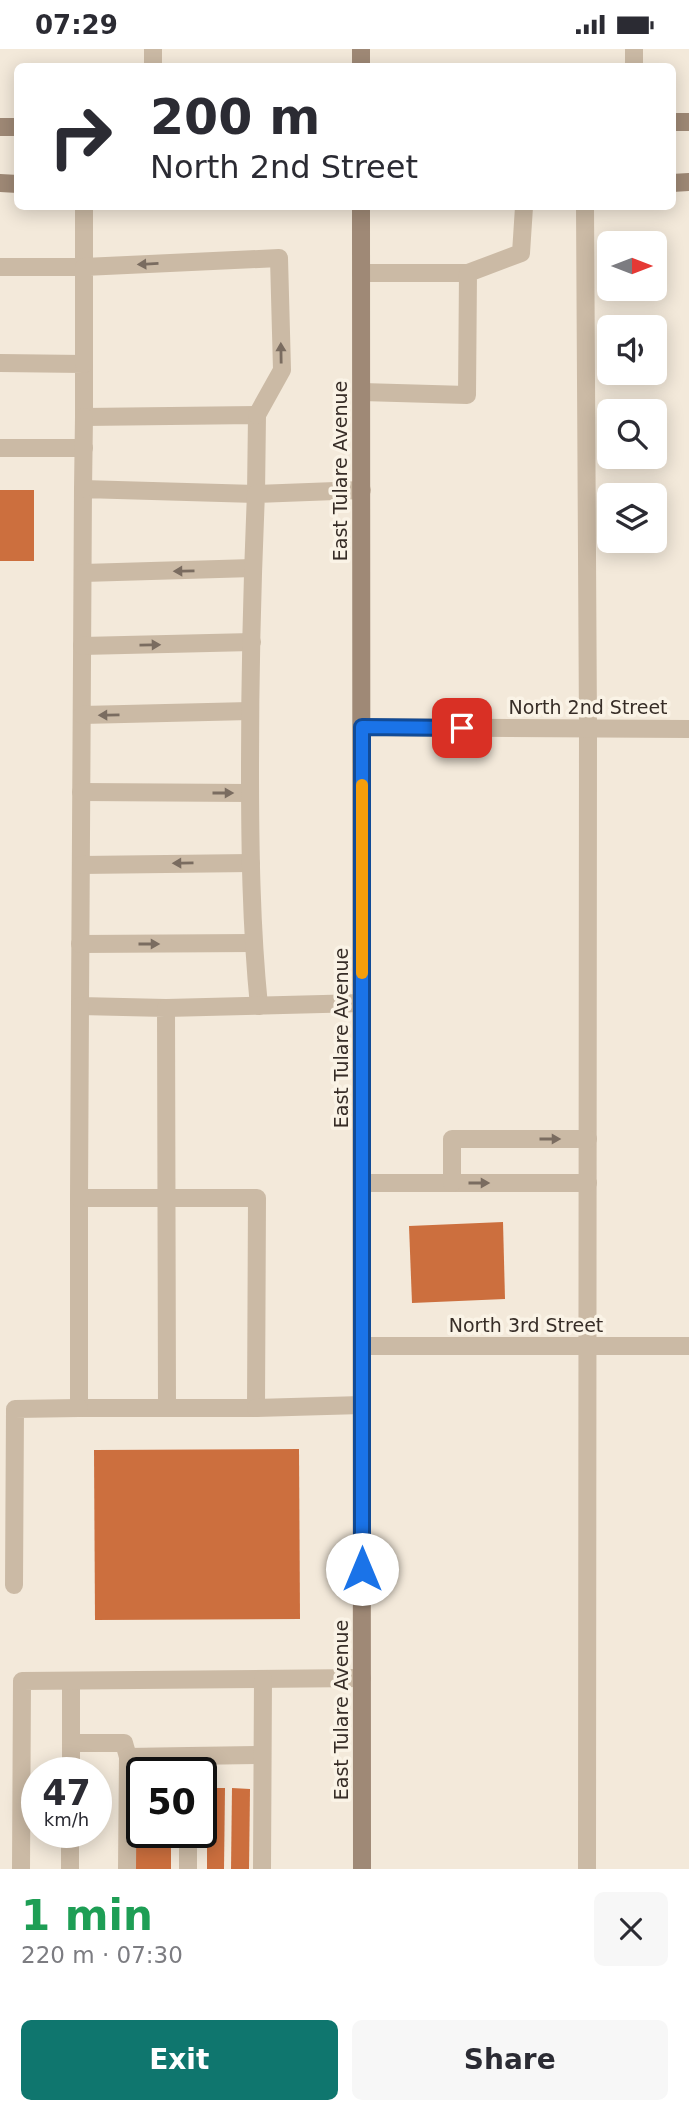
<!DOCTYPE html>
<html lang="en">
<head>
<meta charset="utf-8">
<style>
	:root { --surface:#fff; --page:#f7f7f7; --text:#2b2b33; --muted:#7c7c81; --accent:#0f766e }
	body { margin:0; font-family:"DejaVu Sans",sans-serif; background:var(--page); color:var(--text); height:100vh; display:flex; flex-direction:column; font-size:26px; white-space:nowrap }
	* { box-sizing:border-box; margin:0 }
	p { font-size:23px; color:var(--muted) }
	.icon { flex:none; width:38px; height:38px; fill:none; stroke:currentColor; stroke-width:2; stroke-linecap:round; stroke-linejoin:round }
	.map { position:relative; height:1820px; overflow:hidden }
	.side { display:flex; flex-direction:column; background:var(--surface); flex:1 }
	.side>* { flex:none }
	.banner { position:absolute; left:14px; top:14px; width:662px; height:147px; border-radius:10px; box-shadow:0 4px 18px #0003; background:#fff; color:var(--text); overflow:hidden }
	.needle { width:46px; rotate:90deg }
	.buttons { position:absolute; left:597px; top:182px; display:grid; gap:14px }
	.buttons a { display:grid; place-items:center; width:70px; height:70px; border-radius:10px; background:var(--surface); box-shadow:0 4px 18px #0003; font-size:35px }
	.speed { position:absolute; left:21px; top:1708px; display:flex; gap:14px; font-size:35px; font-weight:700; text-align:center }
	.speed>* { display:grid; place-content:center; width:91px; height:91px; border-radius:50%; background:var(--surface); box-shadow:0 4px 18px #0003; line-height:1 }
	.speed small { font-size:18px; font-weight:400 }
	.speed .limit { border:4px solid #111; border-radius:10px; background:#fff; color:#111 }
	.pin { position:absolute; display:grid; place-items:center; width:60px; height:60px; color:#fff; margin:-30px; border-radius:14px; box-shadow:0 4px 10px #0006 }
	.me { position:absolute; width:77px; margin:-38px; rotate:0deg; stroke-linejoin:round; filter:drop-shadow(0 0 5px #0008) }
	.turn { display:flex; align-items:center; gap:24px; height:147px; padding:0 21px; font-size:32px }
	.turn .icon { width:91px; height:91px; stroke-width:2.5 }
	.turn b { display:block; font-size:49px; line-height:60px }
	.round { display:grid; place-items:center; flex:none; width:74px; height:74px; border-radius:10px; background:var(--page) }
	.head { display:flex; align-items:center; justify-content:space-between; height:119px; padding:0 21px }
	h1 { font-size:42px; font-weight:700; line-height:52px; color:#1e9e55 }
	.action { display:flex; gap:14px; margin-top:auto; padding:14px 21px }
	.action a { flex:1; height:80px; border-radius:10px; background:var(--accent); color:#fff; font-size:28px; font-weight:700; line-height:80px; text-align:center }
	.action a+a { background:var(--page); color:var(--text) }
	.status { display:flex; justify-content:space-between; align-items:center; height:49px; padding:0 35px; background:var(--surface); direction:ltr }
	.status svg { height:19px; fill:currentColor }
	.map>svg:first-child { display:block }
</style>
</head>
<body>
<div class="status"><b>07:29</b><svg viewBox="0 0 49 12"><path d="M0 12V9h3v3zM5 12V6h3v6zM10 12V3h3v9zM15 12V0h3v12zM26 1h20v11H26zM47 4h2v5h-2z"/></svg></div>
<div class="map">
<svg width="689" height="1820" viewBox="0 0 689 1820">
	<rect width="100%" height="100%" fill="#f3e9da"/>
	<g fill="#cc6f3e">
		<rect x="0" y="441" width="34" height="71"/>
		<path d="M503,1173L505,1250L412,1254L409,1177Z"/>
		<path d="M299,1400L300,1570L95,1571L94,1401Z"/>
		<path d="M207,1739H225L224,1820H207Z"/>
		<path d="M232,1739L250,1740L249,1820H231Z"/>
		<path d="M136,1740H142V1783H171V1820H136Z"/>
	</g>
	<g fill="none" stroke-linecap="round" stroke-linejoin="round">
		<g stroke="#cbbaa5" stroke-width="18">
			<path d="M634,18V0"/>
			<path d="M585,158L588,679L587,1820"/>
			<path d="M0,218H84V158"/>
			<path d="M361,224H468"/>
			<path d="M0,314L84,315V368L257,366L256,445L83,440L80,957L166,959L167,1359"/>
			<path d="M84,315V218L279,209L282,321L257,366"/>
			<path d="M362,343L467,346L468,224L521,204L524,158"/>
			<path d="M0,399H84"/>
			<path d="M83,440L84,368"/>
			<path d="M83,524L253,519"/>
			<path d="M82,597L252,593"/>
			<path d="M82,666L250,662"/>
			<path d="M81,743L250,744"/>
			<path d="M81,816L251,814"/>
			<path d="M80,895L253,894"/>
			<path d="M259,957C251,877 250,797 250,717C250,626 252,536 256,445L362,441"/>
			<path d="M166,959L362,954"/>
			<path d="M362,1134H588"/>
			<path d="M452,1134V1090H588"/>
			<path d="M79,1149H257L256,1359H79Z"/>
			<path d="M79,1149L80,957"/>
			<path d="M256,1359L362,1356"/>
			<path d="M14,1536L15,1360L79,1359"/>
			<path d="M71,1694H124L128,1708L127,1820"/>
			<path d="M189,1707L262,1706"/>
			<path d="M128,1708L189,1707L188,1724"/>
			<path d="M71,1724V1632"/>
			<path d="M21,1820L22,1632L362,1629"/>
			<path d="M70,1820V1783"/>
			<path d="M188,1820V1783"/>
			<path d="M262,1820L263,1630"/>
		</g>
		<g stroke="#cbbaa5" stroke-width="18">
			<path d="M153,0V18"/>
			<path d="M362,678L689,680"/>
			<path d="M362,1297H689"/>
		</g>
		<g stroke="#9f8976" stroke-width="18">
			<path d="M361,0V18"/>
			<path d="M672,73H689"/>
			<path d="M0,78H18"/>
			<path d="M0,134L18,135"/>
			<path d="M672,134L689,133"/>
			<path d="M361,158L362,1820"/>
		</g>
	</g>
	<defs><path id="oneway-solid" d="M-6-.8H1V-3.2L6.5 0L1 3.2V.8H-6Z" transform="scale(1.75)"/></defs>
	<g fill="#7a6c60">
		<use href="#oneway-solid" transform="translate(148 215) rotate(177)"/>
		<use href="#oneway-solid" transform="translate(281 304) rotate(-91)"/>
		<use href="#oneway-solid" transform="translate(184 522) rotate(179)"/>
		<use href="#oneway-solid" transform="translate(150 596) rotate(-1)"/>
		<use href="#oneway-solid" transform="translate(109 666) rotate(179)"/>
		<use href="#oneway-solid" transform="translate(223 744)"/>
		<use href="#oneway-solid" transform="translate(183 814) rotate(179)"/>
		<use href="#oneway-solid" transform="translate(149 895)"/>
		<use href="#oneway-solid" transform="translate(550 1090)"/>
		<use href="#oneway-solid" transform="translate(479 1134)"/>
	</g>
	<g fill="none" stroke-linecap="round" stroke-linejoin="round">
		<g stroke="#114b97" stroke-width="18">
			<path id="route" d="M362,1520V678L462,679"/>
		</g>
		<use href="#route" stroke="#1a73e8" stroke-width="12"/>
		<path stroke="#f59e0b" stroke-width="12" d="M362,736V924"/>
	</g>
	<g text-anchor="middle" stroke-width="7" stroke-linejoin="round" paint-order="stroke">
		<g font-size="19" fill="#372d27" stroke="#faf3e6">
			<text transform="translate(340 422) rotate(-90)" y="7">East Tulare Avenue</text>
			<text x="588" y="665">North 2nd Street</text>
			<text transform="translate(341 989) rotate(-90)" y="7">East Tulare Avenue</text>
			<text x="526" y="1283">North 3rd Street</text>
			<text transform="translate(341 1661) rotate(-90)" y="7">East Tulare Avenue</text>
		</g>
	</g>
</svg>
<div class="buttons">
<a><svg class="needle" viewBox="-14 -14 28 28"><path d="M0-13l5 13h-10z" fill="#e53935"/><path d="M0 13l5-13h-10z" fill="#7c7c81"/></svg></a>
<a><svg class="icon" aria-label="sound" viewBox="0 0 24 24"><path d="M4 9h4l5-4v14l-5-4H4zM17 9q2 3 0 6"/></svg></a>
<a><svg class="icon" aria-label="search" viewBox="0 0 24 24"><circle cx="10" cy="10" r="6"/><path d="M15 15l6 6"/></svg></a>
<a><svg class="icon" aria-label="layers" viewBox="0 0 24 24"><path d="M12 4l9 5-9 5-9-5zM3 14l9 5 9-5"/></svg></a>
</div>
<div class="speed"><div>47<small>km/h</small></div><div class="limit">50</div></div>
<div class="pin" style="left:462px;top:679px;background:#d93025"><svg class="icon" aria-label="arrive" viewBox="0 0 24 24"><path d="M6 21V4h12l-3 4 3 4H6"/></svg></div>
<svg class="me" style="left:362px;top:1520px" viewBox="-20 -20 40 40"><circle r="19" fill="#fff"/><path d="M0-13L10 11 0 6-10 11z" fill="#1a73e8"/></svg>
<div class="banner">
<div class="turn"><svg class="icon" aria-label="right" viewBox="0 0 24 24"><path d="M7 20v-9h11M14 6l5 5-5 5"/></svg><div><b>200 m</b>North 2nd Street</div></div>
</div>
</div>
<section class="side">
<div class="head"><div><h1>1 min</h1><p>220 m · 07:30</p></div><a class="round"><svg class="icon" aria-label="close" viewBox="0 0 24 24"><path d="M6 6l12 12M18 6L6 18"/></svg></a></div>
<div class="action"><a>Exit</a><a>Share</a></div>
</section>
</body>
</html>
